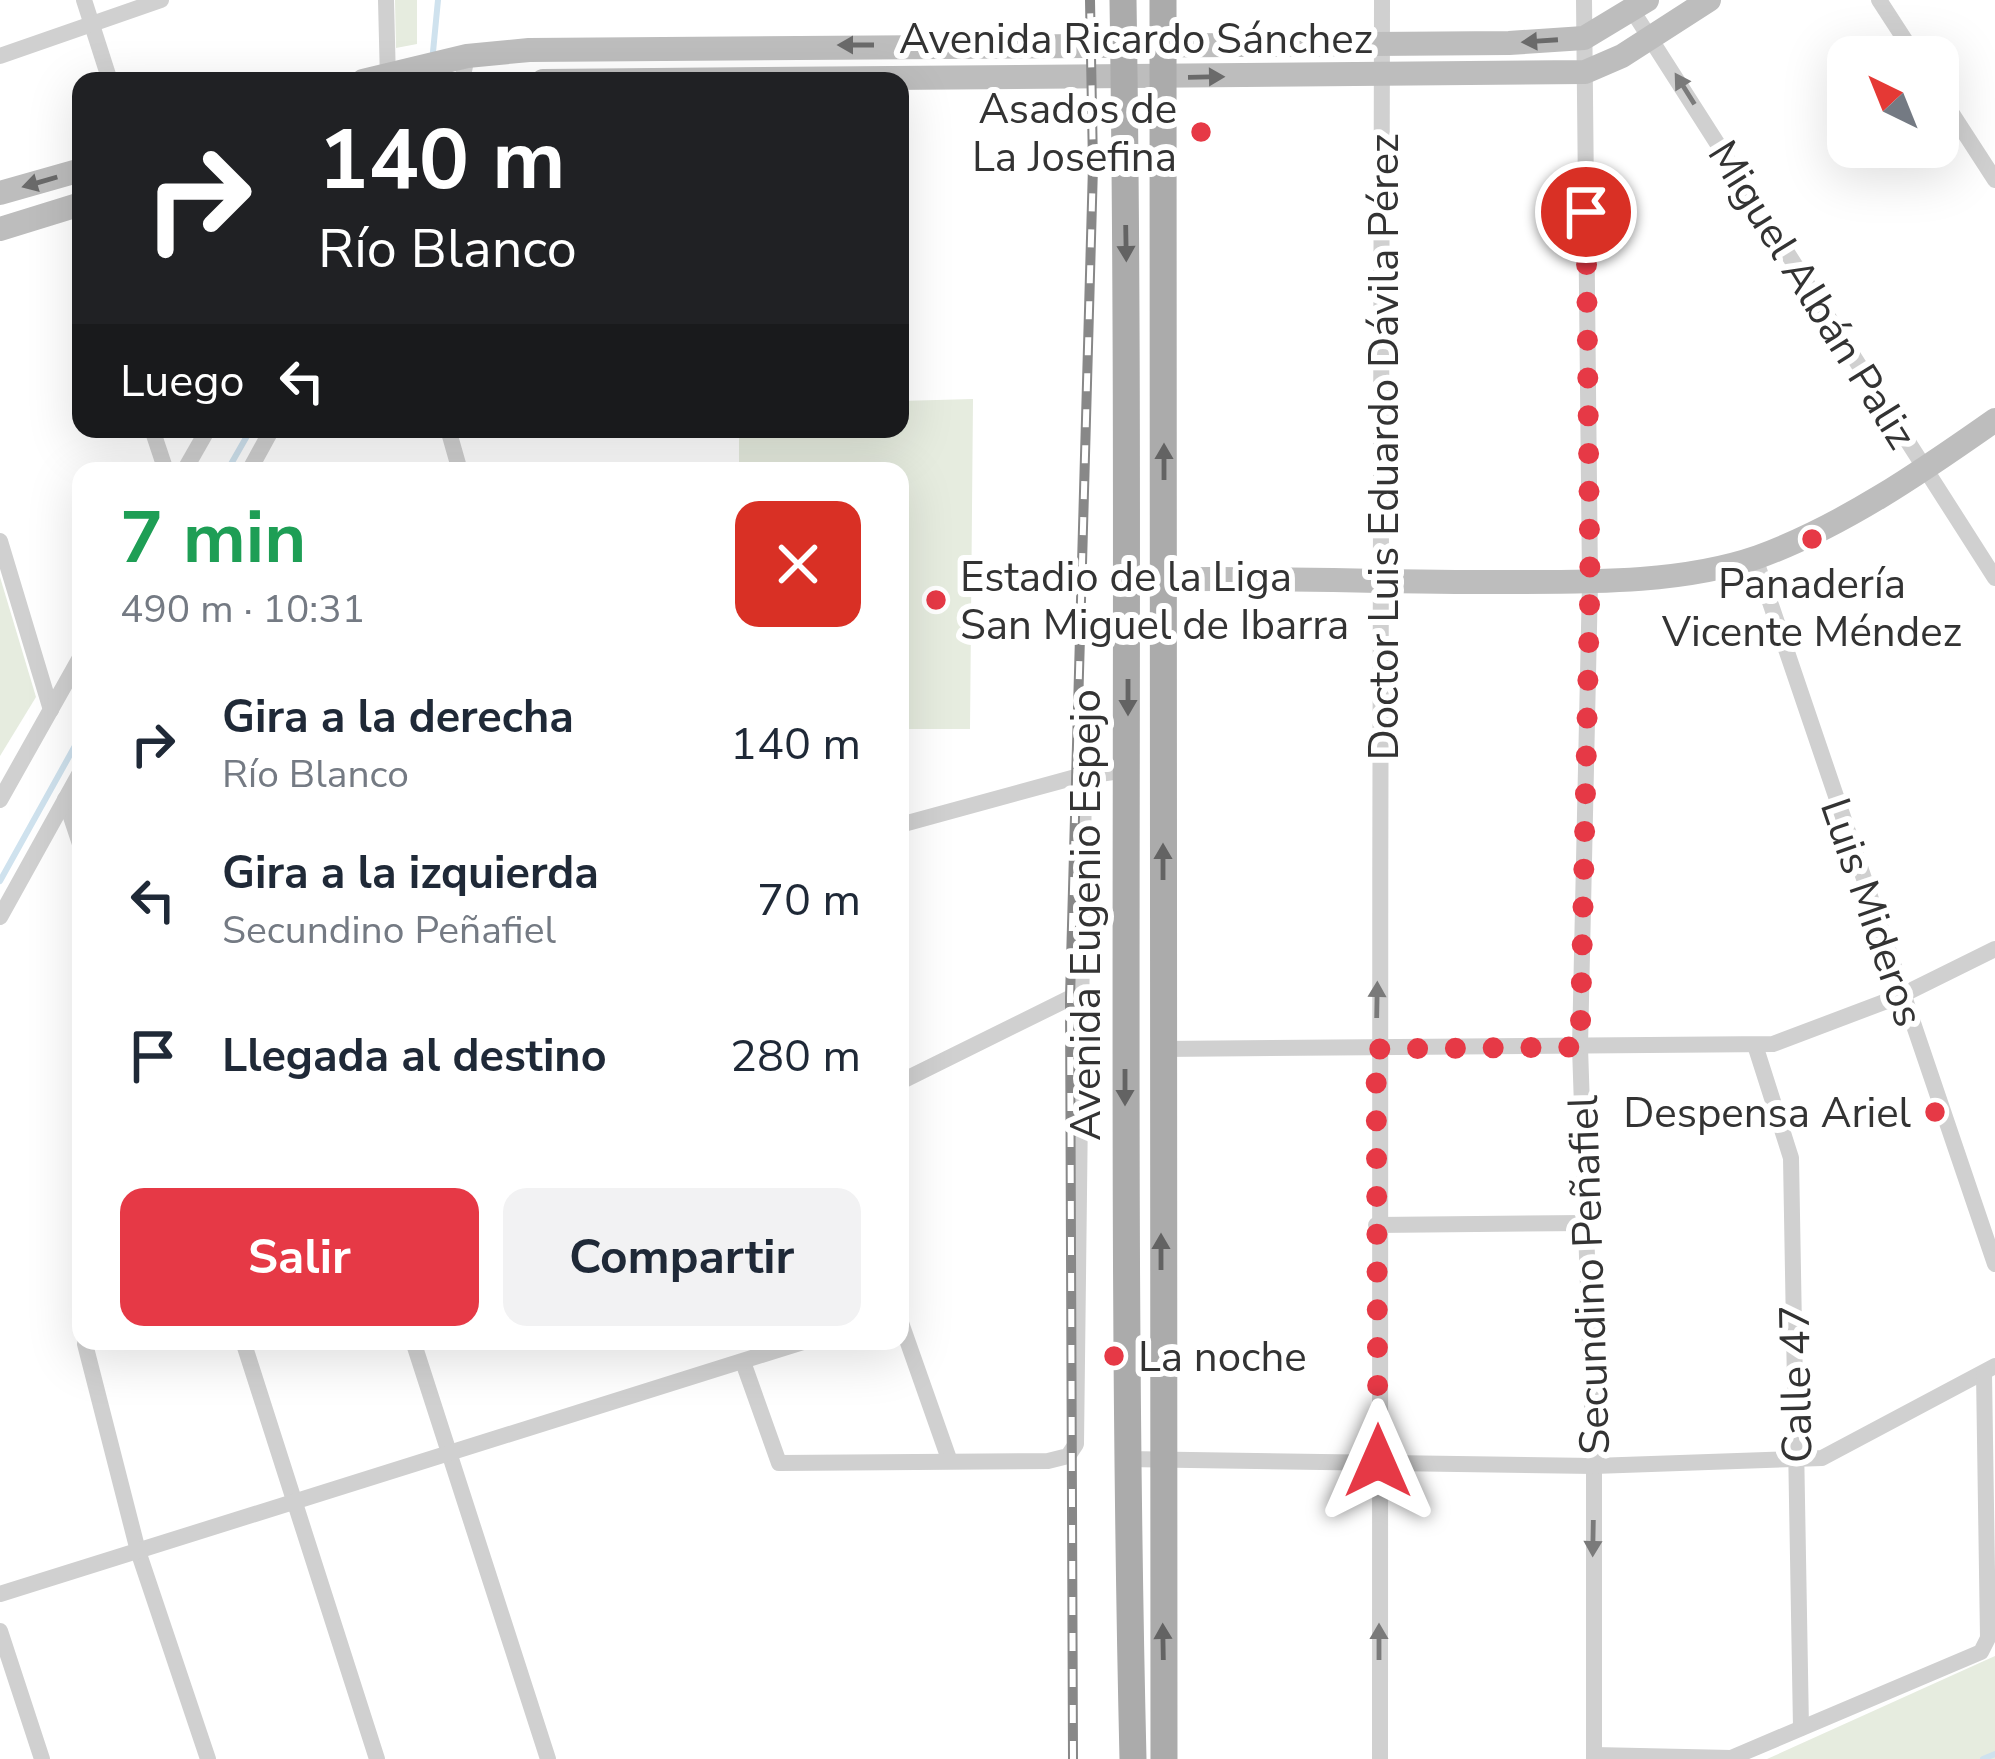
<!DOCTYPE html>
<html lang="es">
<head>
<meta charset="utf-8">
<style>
	:root { --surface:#fff; --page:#f2f2f3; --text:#1f2937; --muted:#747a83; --accent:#e63946 }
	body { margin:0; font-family:"Nunito Sans",sans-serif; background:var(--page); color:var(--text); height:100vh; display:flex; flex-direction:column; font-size:45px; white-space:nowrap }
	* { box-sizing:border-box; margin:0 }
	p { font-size:39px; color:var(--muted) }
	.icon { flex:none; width:66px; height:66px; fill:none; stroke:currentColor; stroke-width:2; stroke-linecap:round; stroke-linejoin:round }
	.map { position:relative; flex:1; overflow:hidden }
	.side { position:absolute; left:72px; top:462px; width:837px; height:888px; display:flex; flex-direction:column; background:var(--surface); border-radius:24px; box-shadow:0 12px 48px #0002 }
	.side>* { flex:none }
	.top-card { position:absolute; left:72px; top:72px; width:837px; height:366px; border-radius:24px; box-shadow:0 12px 48px #0002; background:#202124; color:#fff; overflow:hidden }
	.needle { width:78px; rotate:317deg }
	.tools { position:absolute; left:1827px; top:36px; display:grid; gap:24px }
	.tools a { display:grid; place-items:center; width:132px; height:132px; border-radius:24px; background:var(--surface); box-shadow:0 12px 48px #0002; font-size:60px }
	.pin { position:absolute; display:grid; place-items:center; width:102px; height:102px; color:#fff; margin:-51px; border:6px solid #fff; border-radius:50%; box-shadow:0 3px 12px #0007 }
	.me { position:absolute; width:132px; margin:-66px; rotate:0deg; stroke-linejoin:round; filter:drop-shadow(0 0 9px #0008) }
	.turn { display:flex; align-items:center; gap:42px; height:252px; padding:0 48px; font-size:54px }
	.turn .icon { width:156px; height:156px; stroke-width:2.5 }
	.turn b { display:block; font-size:84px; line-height:102px }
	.then { display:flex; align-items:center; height:114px; padding:0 48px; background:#0003; gap:24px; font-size:45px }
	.round { display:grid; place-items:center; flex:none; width:126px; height:126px; border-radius:24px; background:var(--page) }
	.summary { display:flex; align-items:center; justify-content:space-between; height:204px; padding:0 48px }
	h1 { font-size:72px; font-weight:700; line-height:90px; color:#1e9e55 }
	.cta { display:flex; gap:24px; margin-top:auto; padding:24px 48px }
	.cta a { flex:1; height:138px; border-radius:24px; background:var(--accent); color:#fff; font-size:48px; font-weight:700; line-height:138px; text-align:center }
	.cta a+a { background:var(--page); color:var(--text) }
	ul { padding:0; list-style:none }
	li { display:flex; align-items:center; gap:36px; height:156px; padding:0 48px }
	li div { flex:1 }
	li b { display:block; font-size:45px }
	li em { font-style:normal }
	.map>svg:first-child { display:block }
</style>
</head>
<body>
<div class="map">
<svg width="1995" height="1759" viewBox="0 0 1995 1759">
	<rect width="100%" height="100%" fill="#fff"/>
	<g fill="#e6ecdf">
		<path d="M395,0H417V44L396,48Z"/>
		<path d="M973,399L970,729H900V471H739V429H900V401Z"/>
		<path d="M0,577L36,697L0,756Z"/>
		<path d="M1995,1656V1759H1767Z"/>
	</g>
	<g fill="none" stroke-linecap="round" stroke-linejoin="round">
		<g stroke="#cfe2ee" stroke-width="6">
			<path d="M433,52L438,0"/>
			<path d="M227,471L251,429"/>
			<path d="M0,881L81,735"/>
			<path d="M1983,1759L1995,1754"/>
		</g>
		<g stroke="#d0d0d0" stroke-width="16">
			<path d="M84,0L110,81"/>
			<path d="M386,0L388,81"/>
			<path d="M1584,0L1590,582L1580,1047L1594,1466V1759"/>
			<path d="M1879,0L1916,57"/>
			<path d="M1632,10L1995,578"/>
			<path d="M0,56L161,0"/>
			<path d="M462,81L467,56"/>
			<path d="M1938,92L1995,180"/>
			<path d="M152,429L166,471"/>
			<path d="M448,429L460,471"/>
			<path d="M184,471L208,429"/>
			<path d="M249,471L272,429"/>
			<path d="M0,541L51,710"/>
			<path d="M1755,558L1995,1264"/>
			<path d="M65,799L81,847"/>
			<path d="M0,800L81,656"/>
			<path d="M900,825L1072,778L1127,770"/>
			<path d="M0,917L81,771"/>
			<path d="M1755,1045L1791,1158L1801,1728"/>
			<path d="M1162,1049L1773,1044L1900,996L1995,949"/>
			<path d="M900,1082L1078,994"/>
			<path d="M1376,1225L1585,1223"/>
			<path d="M900,1320L949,1459"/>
			<path d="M243,1341L377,1759"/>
			<path d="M413,1341L548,1759"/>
			<path d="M85,1344L138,1551L208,1759"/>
			<path d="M743,1362L779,1463L1048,1461L1068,1456L1076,1444L1084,776"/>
			<path d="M1126,1459L1594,1466L1822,1458L1995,1366"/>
			<path d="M0,1594L806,1341"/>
			<path d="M0,1631L42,1759"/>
			<path d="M1594,1755L1731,1758L1981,1652L1988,1638L1984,1373"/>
			<path d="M1380,1759C1376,1173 1384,586 1382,0"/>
		</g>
		<g stroke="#bdbdbd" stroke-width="24">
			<path d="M363,81L467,56L529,50L1509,43L1584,38L1647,0"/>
			<path d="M543,81L1585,72L1622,56L1709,0"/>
			<path d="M0,193L81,170"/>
			<path d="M0,229L81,204"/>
			<path d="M1128,580C1259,576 1391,583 1522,582C1597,582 1686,582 1758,557C1843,526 1921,472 1995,420"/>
		</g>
		<g stroke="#ababab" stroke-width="27">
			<path d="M1123,0C1132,586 1119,1173 1133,1759"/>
			<path d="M1163,0L1164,1759"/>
		</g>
		<g stroke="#888" stroke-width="10">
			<path id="rail" d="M1073,1759L1070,998L1093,166L1090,0"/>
		</g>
		<use href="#rail" stroke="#fff" stroke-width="6" stroke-dasharray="18" stroke-linecap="butt"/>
	</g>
	<defs><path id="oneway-solid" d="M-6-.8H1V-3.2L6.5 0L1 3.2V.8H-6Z" transform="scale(3)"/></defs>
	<g fill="#6a6a6a">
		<use href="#oneway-solid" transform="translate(1540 41) rotate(176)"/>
		<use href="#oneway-solid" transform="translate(856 45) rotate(180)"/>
		<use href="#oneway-solid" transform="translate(1206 77) rotate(-1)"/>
		<use href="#oneway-solid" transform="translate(40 182) rotate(164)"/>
	</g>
	<g fill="#7a7a7a">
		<use href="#oneway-solid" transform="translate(1685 89) rotate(-122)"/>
		<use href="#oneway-solid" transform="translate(1377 1000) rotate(-89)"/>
		<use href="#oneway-solid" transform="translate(1593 1538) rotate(91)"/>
		<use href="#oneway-solid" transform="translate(1379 1642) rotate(-90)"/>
	</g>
	<g fill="#636363">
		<use href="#oneway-solid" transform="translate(1126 243) rotate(89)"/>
		<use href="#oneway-solid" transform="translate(1164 462) rotate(-90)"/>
		<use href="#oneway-solid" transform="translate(1128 697) rotate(90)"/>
		<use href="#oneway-solid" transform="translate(1163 862) rotate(-90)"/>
		<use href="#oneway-solid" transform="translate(1125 1087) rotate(90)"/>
		<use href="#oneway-solid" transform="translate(1161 1252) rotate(-90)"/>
		<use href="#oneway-solid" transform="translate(1163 1642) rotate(-91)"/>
	</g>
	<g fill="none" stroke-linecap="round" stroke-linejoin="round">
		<path stroke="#e63946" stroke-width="21" stroke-dasharray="0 37.8" d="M1378,1461L1376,1049L1580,1047L1590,582L1586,212"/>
	</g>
	<g fill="#e63946" stroke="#fff" stroke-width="4.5">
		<circle cx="1201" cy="132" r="12"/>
		<circle cx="1812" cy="539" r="12"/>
		<circle cx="936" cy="600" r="12"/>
		<circle cx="1935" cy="1112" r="12"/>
		<circle cx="1114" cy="1356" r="12"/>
	</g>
	<g text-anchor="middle" stroke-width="12" stroke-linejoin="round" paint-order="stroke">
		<g font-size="42" fill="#333" stroke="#fff">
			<text x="1136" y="53">Avenida Ricardo Sánchez</text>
			<text transform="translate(1813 294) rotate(58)" y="15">Miguel Albán Paliz</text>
			<text transform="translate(1383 447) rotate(-90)" y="15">Doctor Luis Eduardo Dávila Pérez</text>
			<text transform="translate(1873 912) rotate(71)" y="15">Luis Mideros</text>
			<text transform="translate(1085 915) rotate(-90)" y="15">Avenida Eugenio Espejo</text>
			<text transform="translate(1588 1275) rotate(-92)" y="15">Secundino Peñafiel</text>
			<text transform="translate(1795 1384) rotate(-91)" y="15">Calle 47</text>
		</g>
		<g font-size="42" fill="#333" stroke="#fff" text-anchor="end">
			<text x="1177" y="123">Asados de<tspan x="1177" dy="48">La Josefina</tspan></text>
			<text x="960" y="591" text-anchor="start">Estadio de la Liga<tspan x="960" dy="48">San Miguel de Ibarra</tspan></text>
			<text x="1812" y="598" text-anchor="middle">Panadería<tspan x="1812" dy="48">Vicente Méndez</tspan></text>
			<text x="1911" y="1127">Despensa Ariel</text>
			<text x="1138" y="1371" text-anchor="start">La noche</text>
		</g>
	</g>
</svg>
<div class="tools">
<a><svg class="needle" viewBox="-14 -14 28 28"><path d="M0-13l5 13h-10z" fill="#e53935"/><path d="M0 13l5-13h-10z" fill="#747a83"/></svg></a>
</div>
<div class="pin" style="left:1586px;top:212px;background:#d93025"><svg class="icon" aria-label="arrive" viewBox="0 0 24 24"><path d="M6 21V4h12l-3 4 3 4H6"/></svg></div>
<svg class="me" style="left:1378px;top:1461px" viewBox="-20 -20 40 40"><path d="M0-17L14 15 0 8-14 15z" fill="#e63946" stroke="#fff" stroke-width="4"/></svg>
<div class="top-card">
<div class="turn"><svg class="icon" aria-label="right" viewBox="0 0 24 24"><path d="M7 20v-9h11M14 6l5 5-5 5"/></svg><div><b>140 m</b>Río Blanco</div></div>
<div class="then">Luego<svg class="icon" aria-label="left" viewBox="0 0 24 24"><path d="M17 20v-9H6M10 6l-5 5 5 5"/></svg></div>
</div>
<section class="side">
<div class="summary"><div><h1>7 min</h1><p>490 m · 10:31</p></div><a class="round" style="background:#d93025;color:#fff"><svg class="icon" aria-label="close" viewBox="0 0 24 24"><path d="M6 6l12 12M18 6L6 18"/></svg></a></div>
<ul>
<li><svg class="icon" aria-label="right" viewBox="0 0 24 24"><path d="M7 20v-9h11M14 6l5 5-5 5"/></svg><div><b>Gira a la derecha</b><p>Río Blanco</p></div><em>140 m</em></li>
<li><svg class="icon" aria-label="left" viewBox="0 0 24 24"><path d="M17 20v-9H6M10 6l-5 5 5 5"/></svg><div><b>Gira a la izquierda</b><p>Secundino Peñafiel</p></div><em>70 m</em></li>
<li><svg class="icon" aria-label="arrive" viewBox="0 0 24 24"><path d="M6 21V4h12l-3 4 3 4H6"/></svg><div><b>Llegada al destino</b></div><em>280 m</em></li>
</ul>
<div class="cta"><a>Salir</a><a>Compartir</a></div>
</section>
</div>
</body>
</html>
